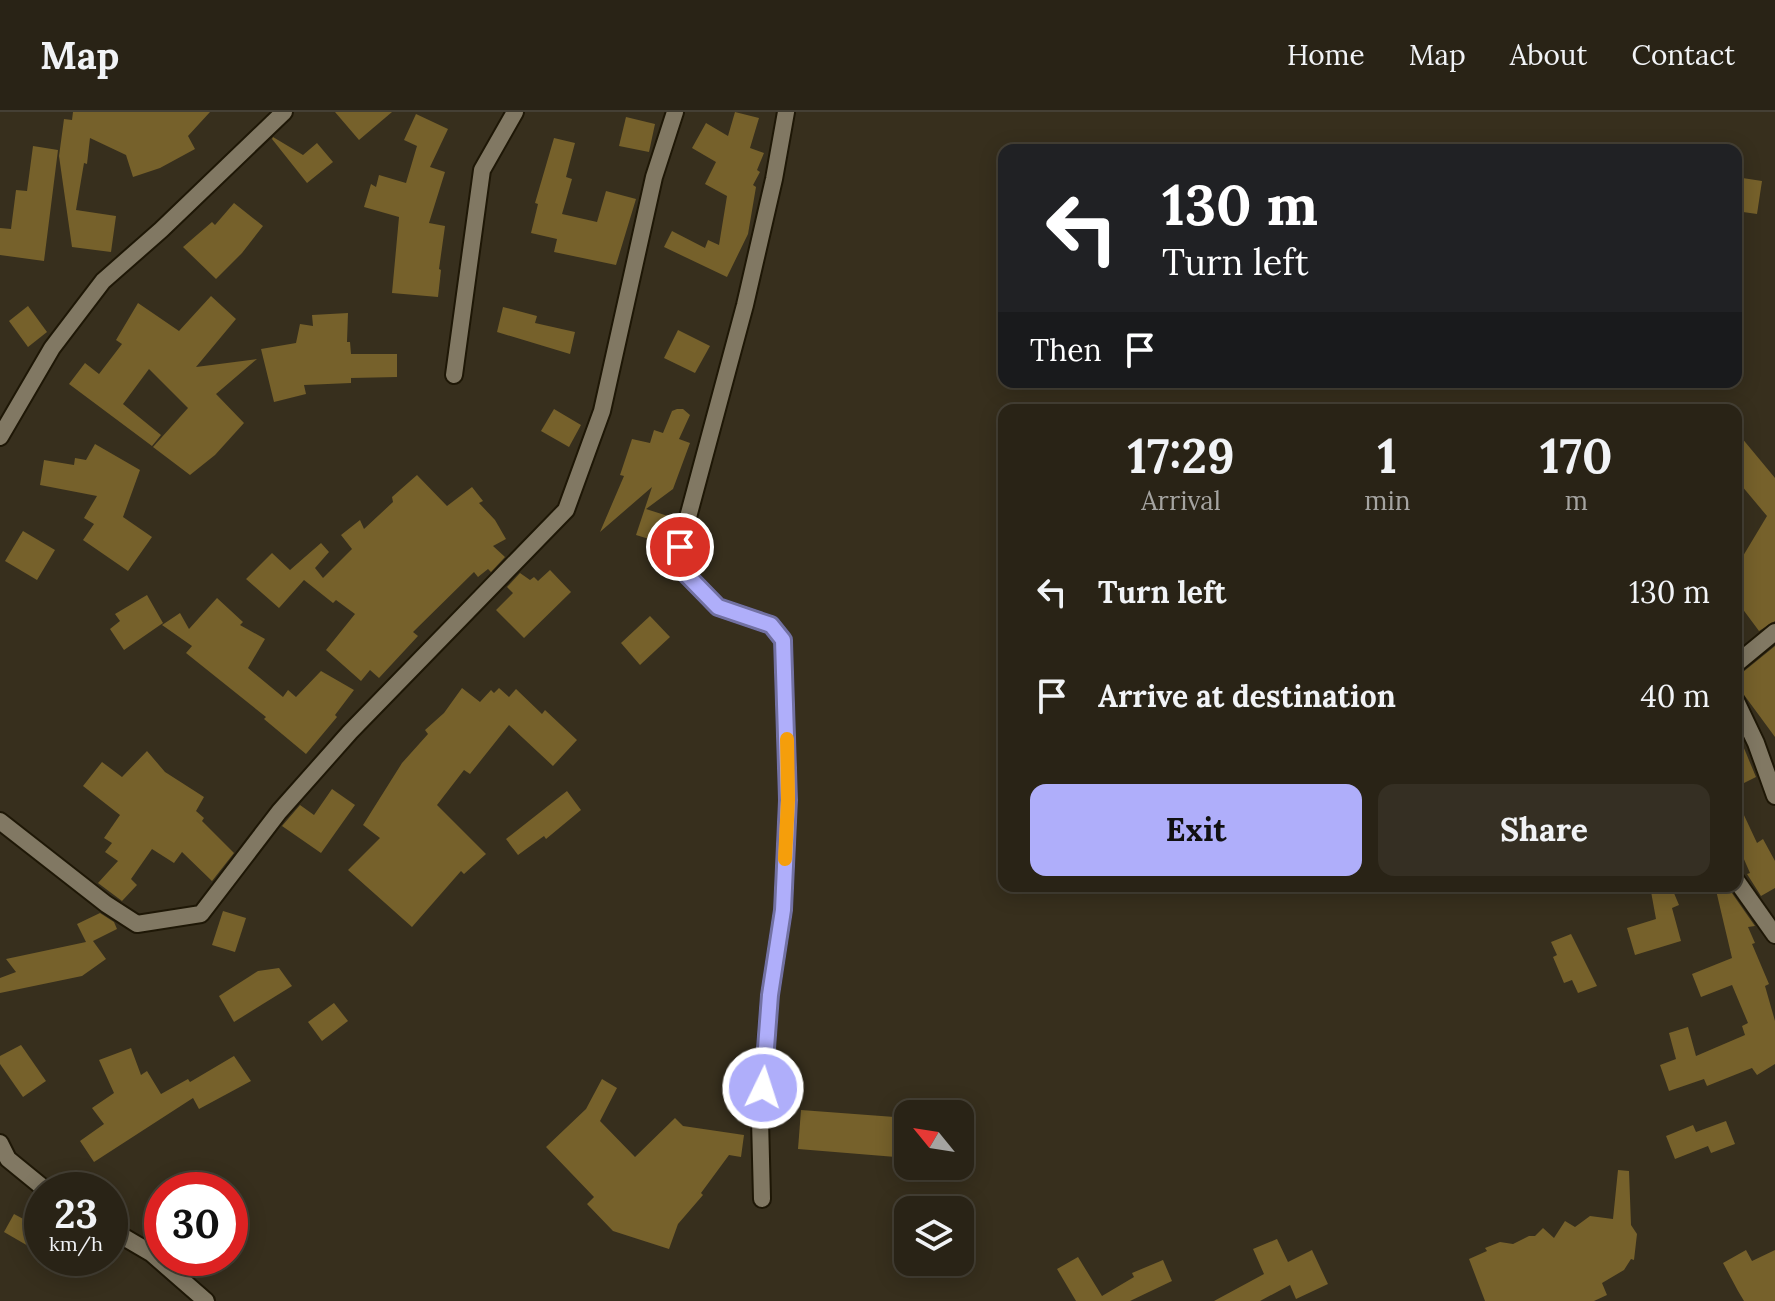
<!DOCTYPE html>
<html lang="en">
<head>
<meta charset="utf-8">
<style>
	:root { --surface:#292316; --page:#352f23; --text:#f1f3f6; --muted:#a5a4a1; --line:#454035; --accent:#afaefa }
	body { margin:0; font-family:Lora,serif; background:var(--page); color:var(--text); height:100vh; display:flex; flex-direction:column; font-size:30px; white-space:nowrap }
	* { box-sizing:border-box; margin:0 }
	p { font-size:26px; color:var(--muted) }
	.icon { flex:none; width:44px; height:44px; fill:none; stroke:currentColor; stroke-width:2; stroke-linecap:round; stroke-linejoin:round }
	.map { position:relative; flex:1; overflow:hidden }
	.details { position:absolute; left:998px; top:292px; width:744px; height:488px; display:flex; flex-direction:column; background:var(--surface); border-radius:16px; box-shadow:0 4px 20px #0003,0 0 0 2px var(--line) }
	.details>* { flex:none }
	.guide { position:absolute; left:998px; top:32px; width:744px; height:244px; border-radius:16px; box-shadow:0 4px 20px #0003,0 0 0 2px var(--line); background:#202124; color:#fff; overflow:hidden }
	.needle { width:52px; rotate:300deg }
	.fabs { position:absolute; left:894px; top:988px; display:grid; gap:16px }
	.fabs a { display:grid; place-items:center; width:80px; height:80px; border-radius:16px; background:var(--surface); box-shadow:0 4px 20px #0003,0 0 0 2px var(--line); font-size:40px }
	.speed { position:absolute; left:24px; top:1060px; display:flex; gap:16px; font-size:40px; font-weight:700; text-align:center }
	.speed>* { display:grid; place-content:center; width:104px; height:104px; border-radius:50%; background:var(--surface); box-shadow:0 4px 20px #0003,0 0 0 2px var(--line); line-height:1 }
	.speed small { font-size:20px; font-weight:400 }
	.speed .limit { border:12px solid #d22; background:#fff; color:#111 }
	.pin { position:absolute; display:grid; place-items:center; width:68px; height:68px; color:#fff; margin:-34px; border:4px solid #fff; border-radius:50%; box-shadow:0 2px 8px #0007 }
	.me { position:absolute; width:88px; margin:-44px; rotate:4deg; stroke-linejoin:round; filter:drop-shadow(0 0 6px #0008) }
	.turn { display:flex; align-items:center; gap:28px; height:168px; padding:0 32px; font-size:36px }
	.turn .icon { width:104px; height:104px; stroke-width:2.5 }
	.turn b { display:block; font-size:56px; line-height:68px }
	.then { display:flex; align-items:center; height:76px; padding:0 32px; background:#0003; gap:16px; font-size:30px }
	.eta { display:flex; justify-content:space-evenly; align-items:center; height:136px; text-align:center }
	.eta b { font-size:48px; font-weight:700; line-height:56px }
	.button { display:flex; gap:16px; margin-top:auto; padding:16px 32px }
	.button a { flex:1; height:92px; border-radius:16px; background:var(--accent); color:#111; font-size:32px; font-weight:700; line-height:92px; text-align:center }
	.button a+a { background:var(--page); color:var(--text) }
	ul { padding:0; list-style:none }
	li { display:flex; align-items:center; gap:24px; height:104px; padding:0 32px }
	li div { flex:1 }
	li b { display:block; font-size:30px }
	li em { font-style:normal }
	header { display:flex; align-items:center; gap:48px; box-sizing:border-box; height:112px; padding:0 40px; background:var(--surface); border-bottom:2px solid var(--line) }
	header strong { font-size:38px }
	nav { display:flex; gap:44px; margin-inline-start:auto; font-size:28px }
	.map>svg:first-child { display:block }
</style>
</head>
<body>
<header>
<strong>Map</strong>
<nav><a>Home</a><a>Map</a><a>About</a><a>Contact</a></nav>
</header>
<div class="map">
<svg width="1775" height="1189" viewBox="0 0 1775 1189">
	<rect width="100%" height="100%" fill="#372f1d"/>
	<g fill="#76612b">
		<path d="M73,0H210L188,24L195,37L160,56L133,65L126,43L90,26L87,52L84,51L76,98L116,104L111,140L72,135L59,44L64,7L72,8Z"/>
		<path d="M335,0H392L359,28Z"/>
		<path d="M735,0L759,6L750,36L764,41L757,58L760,60L753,73L756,75L748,122L727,165L664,135L672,119L705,136L708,128L719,133L727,84L705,72L716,50L692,36L706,11L728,24Z"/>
		<path d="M416,2L448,17L430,55L445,60L429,111L445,114L439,157L441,158L438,185L392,181L399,105L364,95L371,72L376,75L379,63L406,71L417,34L404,28Z"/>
		<path d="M626,5L655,12L649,40L619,34Z"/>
		<path d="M273,25L303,43L317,31L333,50L307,71L272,27Z"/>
		<path d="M554,26L575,31L566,65L572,67L562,102L597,110L606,79L636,87L616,153L554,140L557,127L531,121L538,92L535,91Z"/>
		<path d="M33,34L58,38L44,149L0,143V116L11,117L16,78L27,79Z"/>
		<path d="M1736,65L1762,69L1757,102L1736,99Z"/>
		<path d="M234,91L263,114L242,141L216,167L183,135L212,110L215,113Z"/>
		<path d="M211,184L236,207L196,255L257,247L216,282L244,311L215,343L190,363L153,335L188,296L149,257L123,292L161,323L152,334L69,272L85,251L99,262L122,232L116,228L138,191L179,219Z"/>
		<path d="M28,194L47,220L28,235L9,209Z"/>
		<path d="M503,195L537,204L535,211L575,220L570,242L497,220Z"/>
		<path d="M348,201L347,230H350L351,242H397V265L351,266V271L304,273L306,282L274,290L261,237L296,231L300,212L313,214L312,203Z"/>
		<path d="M678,218L710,234L695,261L664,246Z"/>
		<path d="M554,297L581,313L569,335L541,319Z"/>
		<path d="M677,297H683L690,303L679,327L690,331L673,377L646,397L671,405L662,431L636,423L652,375L600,420L624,364L620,363L632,327L650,331L654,318L663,321L672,299Z"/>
		<path d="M1736,319L1775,366V509L1759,519L1736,488V468L1744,462L1737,454L1767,404L1736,367Z"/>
		<path d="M95,332L140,358L123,405L152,425L128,459L83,428L94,412L84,406L97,384L40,373L44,348L74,353L75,346L86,348Z"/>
		<path d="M417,363L447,394L472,375L483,389L479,391L495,408L506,427L493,434L505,445L491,460L488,457L478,465L474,460L413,520L418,524L379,566L370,558L361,569L326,538L355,502L336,488L333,491L304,468L279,496L246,467L272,441L290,458L321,431L329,440L315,456L323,466L352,437L341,423L360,408L364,417L393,390L392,385Z"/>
		<path d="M23,419L55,438L37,468L5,449Z"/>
		<path d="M550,458L571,480L524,526L496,498L513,481L507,475L520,461L530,468L534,465L538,469Z"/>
		<path d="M147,483L163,511L124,538L110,517L120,509L115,502Z"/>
		<path d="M217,486L243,510L240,513L265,527L248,556L283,585L288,578L296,585L321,559L354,578L335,603L337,605L306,642L264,607L266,605L186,541L192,534L162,513L180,501L189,517Z"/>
		<path d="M650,504L670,525L640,553L621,531Z"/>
		<path d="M1775,534V625L1736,572V563L1743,560Z"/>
		<path d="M462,576L480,590L491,578L494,581L499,576L509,585L516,577L542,602L545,598L577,628L553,654L509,613L470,662L464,658L437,693L486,742L464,762L461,759L412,815L348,758L380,726L363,713L402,651L428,622L425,618L444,601Z"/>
		<path d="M1736,617L1756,665L1736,675Z"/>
		<path d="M147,639L165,660L204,685L196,699L204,706L202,709L234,741L212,769L182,740L174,751L152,737L131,767L137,773L122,789L98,771L118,749L105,740L112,731L104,726L120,703L83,674L102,650L122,665Z"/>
		<path d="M332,677L355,693L321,741L282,714L300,693L314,703Z"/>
		<path d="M567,679L581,698L546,727L544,724L518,743L506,727Z"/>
		<path d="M1736,686L1757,731L1763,727L1775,749V776L1761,784L1747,762L1750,761L1736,729Z"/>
		<path d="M1650,774H1671L1679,793L1672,796L1681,829L1635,843L1627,816L1656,807Z"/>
		<path d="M1715,774H1727L1755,814L1748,815L1755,831L1752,832L1769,872L1765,874L1775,909V952L1757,963L1752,956L1707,974L1704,967L1669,979L1660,953L1676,947L1669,921L1688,915L1696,944L1745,923L1742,914L1748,911L1732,873L1701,885L1692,862L1732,846Z"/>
		<path d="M223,799L246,806L235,840L212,833Z"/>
		<path d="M100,801L114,810L117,817L93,829L106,847L82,864L0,881V866L16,860L6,847L86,830L77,812Z"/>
		<path d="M1571,822L1597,874L1578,881L1572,868L1564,871L1553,845L1557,843L1551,830Z"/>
		<path d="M279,856L292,874L234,910L219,884L258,859Z"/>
		<path d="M334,891L348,909L322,929L308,910Z"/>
		<path d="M21,933L46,969L23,985L0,952V944Z"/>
		<path d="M131,936L141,963L147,959L161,982L188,967L190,970L234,944L251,969L199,997L193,986L94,1050L80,1029L104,1012L92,996L114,981L99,948Z"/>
		<path d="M602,967L617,976L600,1009L635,1045L675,1006L683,1014L744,1023L741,1045L729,1043L701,1081L703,1083L678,1112L669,1137L613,1119L587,1092L594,1085L546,1035L586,997Z"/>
		<path d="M801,998L908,1006V1046L798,1037Z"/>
		<path d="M1726,1009L1735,1032L1711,1041L1708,1034L1675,1047L1666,1024L1693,1013L1696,1020Z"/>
		<path d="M1618,1058L1629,1059L1631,1113L1637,1122L1634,1148L1631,1147L1624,1158L1602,1171L1607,1183L1594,1189H1485L1469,1147L1487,1139L1485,1136L1500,1130L1513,1132L1529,1124H1535L1543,1116L1554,1126L1565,1109L1575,1115L1590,1104L1613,1107Z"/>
		<path d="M14,1102L42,1117V1142L4,1120Z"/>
		<path d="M1277,1127L1288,1150L1312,1138L1328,1172L1296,1187L1290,1173L1260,1189H1214L1264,1162L1253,1137Z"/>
		<path d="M1746,1138L1752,1149L1775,1138V1189H1744L1738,1179L1723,1151Z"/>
		<path d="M1078,1145L1102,1184L1134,1165L1132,1161L1163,1148L1172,1169L1130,1189H1076L1057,1157Z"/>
	</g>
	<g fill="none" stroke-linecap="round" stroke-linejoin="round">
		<g stroke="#1e1706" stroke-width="20">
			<g id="street">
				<path d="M454,263L482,58L515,0"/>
				<path d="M0,325L52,236L103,169L161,118L284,0"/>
				<path d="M1736,552L1775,520"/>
				<path d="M1736,589L1756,631L1775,684"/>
				<path d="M0,709L106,792L137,812L201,802L279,700L350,620L566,398L602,299L654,65L675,0"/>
				<path d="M1736,768L1775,823"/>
				<path d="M0,1031L8,1047L46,1078"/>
				<path d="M762,1087L760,1007L770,883L783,798L788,688L783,528L771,513L718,495L681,457L680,435L745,193L774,67L786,0"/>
				<path d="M110,1117L151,1141L206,1189"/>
			</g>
		</g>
		<use href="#street" stroke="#817863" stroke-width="16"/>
	</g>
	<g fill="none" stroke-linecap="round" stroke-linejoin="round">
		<g stroke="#7271a2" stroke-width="20">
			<path id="route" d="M680,435L681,457L718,495L771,513L783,528L788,688L783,798L770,883L763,976"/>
		</g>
		<use href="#route" stroke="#afaefa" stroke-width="14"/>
		<path stroke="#f59e0b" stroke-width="14" d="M785,747L788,688L787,627"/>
	</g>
</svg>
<div class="fabs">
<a><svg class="needle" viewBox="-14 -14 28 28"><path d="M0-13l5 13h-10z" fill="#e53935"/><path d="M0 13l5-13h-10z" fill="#a5a4a1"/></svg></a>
<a><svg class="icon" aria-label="layers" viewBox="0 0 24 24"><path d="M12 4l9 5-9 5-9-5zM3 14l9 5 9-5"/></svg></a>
</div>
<div class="speed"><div>23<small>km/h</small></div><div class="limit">30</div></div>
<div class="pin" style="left:680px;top:435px;background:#d93025"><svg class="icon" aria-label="arrive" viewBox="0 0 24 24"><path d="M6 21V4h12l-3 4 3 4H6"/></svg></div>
<svg class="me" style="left:763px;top:976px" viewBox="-20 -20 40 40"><circle r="17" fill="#afaefa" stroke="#fff" stroke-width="3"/><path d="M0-11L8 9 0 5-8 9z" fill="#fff"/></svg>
<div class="guide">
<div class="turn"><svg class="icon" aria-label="left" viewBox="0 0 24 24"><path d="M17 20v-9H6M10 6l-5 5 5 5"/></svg><div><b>130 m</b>Turn left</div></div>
<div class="then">Then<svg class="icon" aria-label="arrive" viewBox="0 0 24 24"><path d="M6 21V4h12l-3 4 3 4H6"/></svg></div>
</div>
<section class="details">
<div class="eta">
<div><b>17:29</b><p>Arrival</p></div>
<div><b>1</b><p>min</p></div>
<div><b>170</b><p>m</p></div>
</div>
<ul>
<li><svg class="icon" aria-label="left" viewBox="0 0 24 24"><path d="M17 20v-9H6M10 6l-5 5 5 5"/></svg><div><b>Turn left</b></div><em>130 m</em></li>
<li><svg class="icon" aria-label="arrive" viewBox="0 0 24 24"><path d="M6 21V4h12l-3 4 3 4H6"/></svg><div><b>Arrive at destination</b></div><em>40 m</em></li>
</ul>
<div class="button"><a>Exit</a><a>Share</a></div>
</section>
</div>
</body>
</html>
